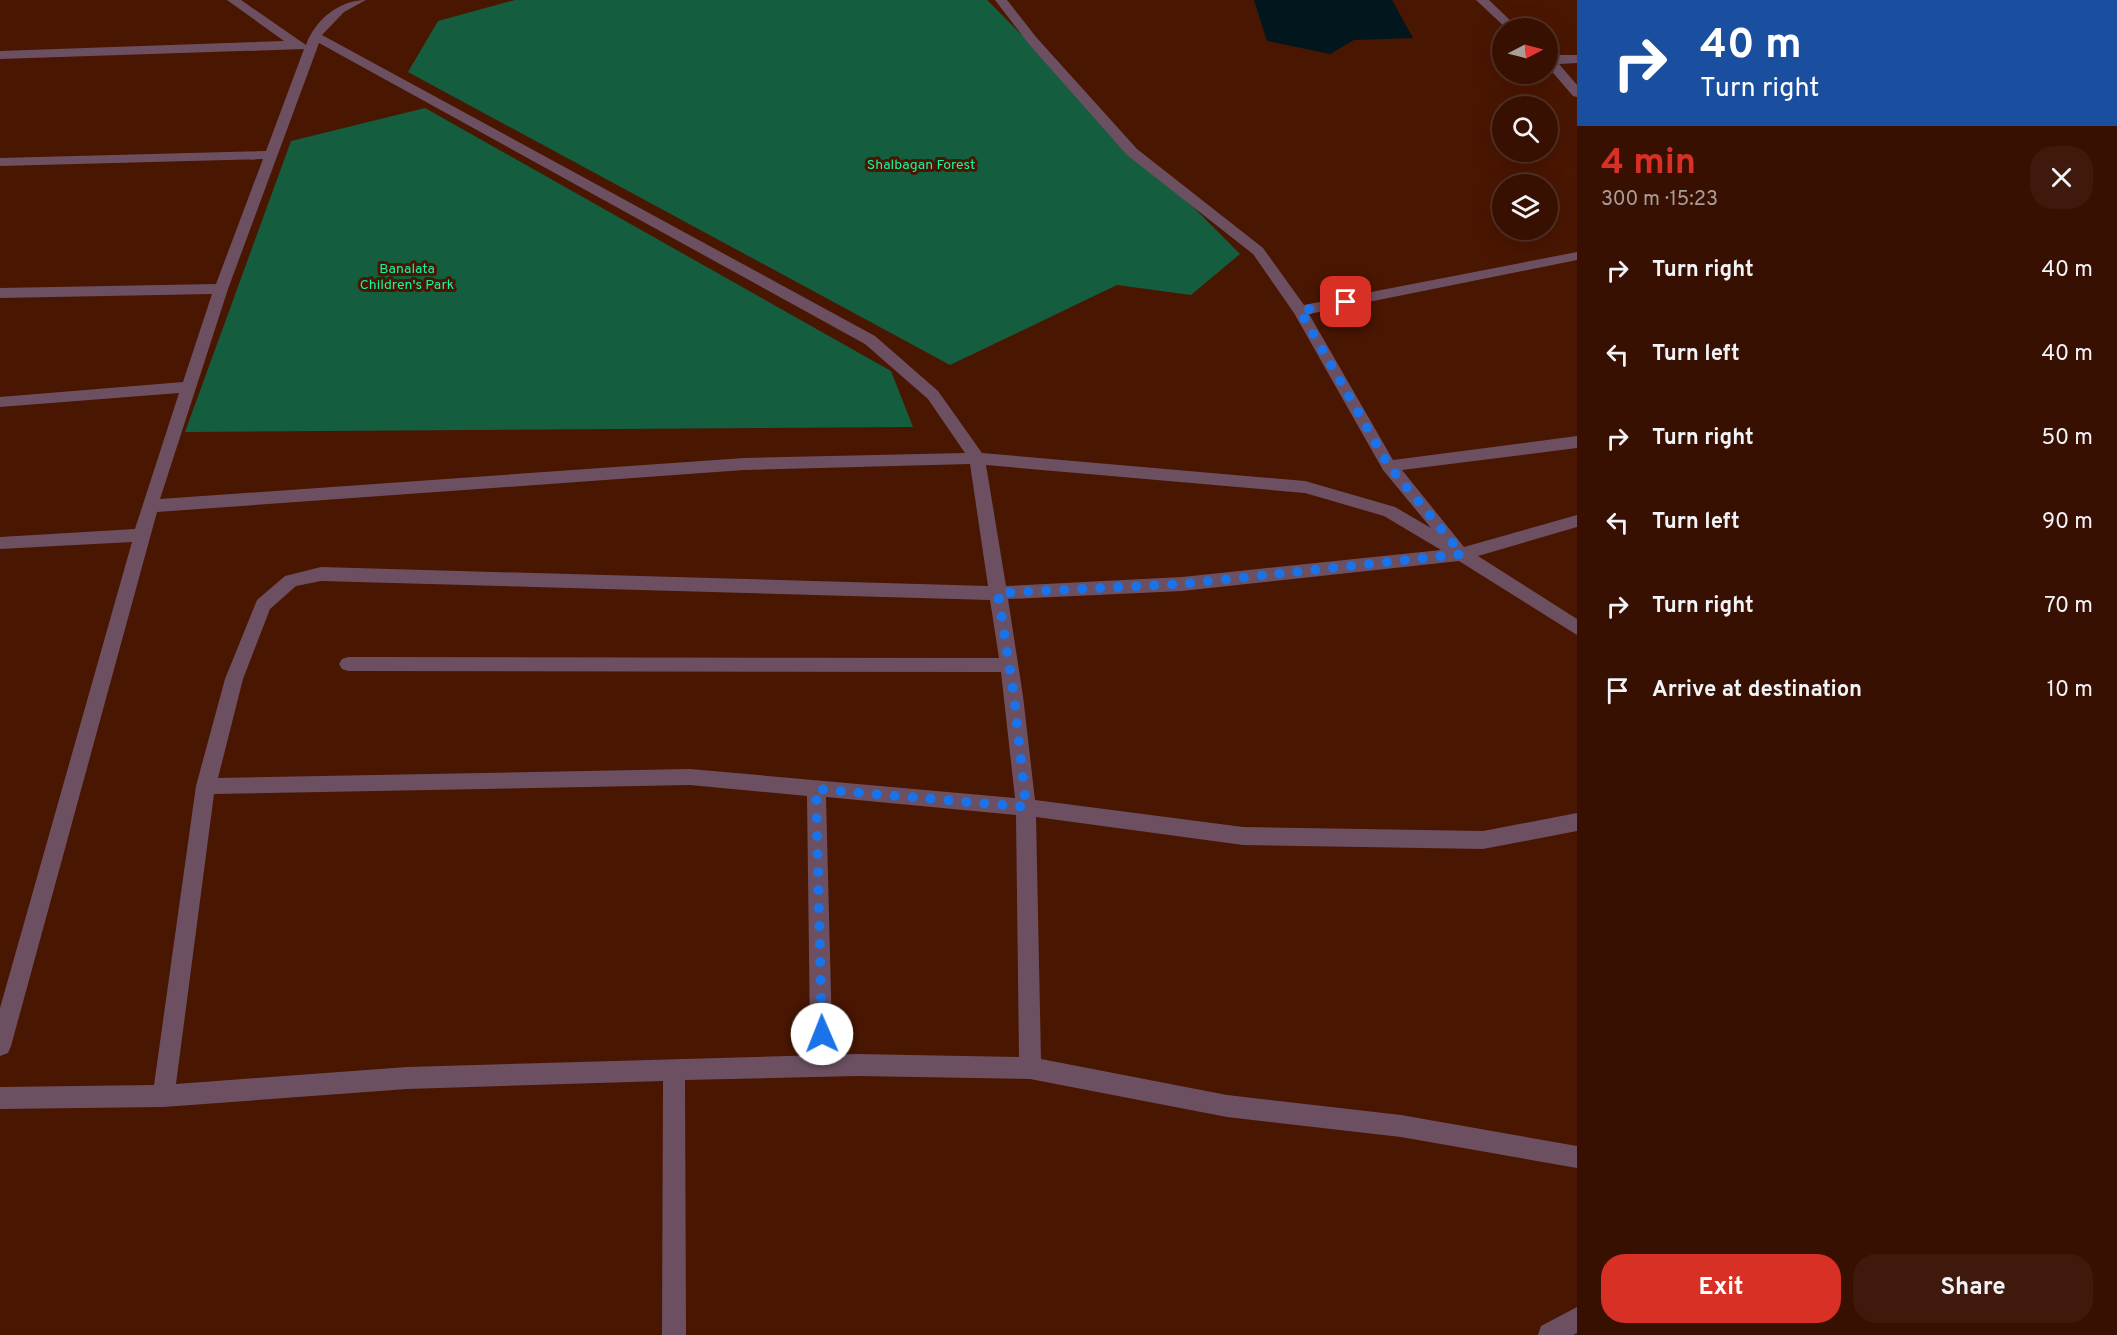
<!DOCTYPE html>
<html lang="en">
<head>
<meta charset="utf-8">
<style>
	:root { --surface:#371002; --page:#3e190c; --text:#f1f3f6; --muted:#aa9d99; --line:#513024; --accent:#d93025 }
	body { margin:0; font-family:Overpass,sans-serif; background:var(--page); color:var(--text); height:100vh; display:flex; flex-direction:column; font-size:22px; white-space:nowrap }
	* { box-sizing:border-box; margin:0 }
	p { font-size:20px; color:var(--muted) }
	.icon { flex:none; width:33px; height:33px; fill:none; stroke:currentColor; stroke-width:2; stroke-linecap:round; stroke-linejoin:round }
	.map { position:relative; flex:1; overflow:hidden }
	.details { display:flex; flex-direction:column; background:var(--surface); width:540px }
	.details>* { flex:none }
	.hud { background:#1a4fa0; color:#fff; overflow:hidden }
	.needle { width:39px; rotate:84deg }
	.tools { position:absolute; left:1492px; top:18px; display:grid; gap:12px }
	.tools a { display:grid; place-items:center; width:66px; height:66px; border-radius:50%; background:var(--surface); box-shadow:0 6px 24px #0002,0 0 0 2px var(--line); font-size:30px }
	.pin { position:absolute; display:grid; place-items:center; width:51px; height:51px; color:#fff; margin:-26px; border-radius:12px; box-shadow:0 3px 9px #0006 }
	.me { position:absolute; width:66px; margin:-33px; rotate:359deg; stroke-linejoin:round; filter:drop-shadow(0 0 4px #0008) }
	.turn { display:flex; align-items:center; gap:21px; height:126px; padding:0 24px; font-size:27px }
	.turn .icon { width:78px; height:78px; stroke-width:2.5 }
	.turn b { display:block; font-size:42px; line-height:51px }
	.round { display:grid; place-items:center; flex:none; width:63px; height:63px; border-radius:24px; background:var(--page) }
	.overview { display:flex; align-items:center; justify-content:space-between; height:102px; padding:0 24px }
	h1 { font-size:36px; font-weight:700; line-height:45px; color:var(--accent) }
	.cta { display:flex; gap:12px; margin-top:auto; padding:12px 24px }
	.cta a { flex:1; height:69px; border-radius:24px; background:var(--accent); color:#fff; font-size:24px; font-weight:700; line-height:69px; text-align:center }
	.cta a+a { background:var(--page); color:var(--text) }
	ul { padding:0; list-style:none }
	li { display:flex; align-items:center; gap:18px; height:84px; padding:0 24px }
	li div { flex:1 }
	li b { display:block; font-size:22px }
	li em { font-style:normal }
	main { display:flex; flex:1; min-height:0 }
	.map>svg:first-child { display:block }
</style>
</head>
<body>
<main>
<div class="map">
<svg width="1577" height="1335" viewBox="0 0 1577 1335">
	<rect width="100%" height="100%" fill="#491602"/>
	<g fill="#155d3f">
		<path d="M515,0H987L1240,254L1191,295L1117,285L950,365L408,72L438,21Z"/>
		<path d="M425,108L891,371L913,427L185,432L291,141Z"/>
	</g>
	<path fill="#01161d" d="M1254,0H1392L1413,38L1354,40L1330,54L1267,41Z"/>
	<g fill="none" stroke-linecap="round" stroke-linejoin="round">
		<g fill="#6c5062" fill-rule="evenodd">
			<path d="M227,0H241L306,45C315,20 339,0 366,0L344,12L322,35L875,336L938,391L982,453L1305,481L1395,507L1431,528L1383,470L1294,313L1253,254L1127,155L1028,43L995,0H1007L1036,37L1137,149L1263,248L1304,305L1577,252V260L1309,314L1393,460L1577,436V448L1402,470L1464,547L1577,515V527L1478,556L1577,619V635L1459,561L1182,591L1008,599L1023,696L1035,800L1243,827L1483,831L1577,813V831L1483,849L1243,845L1036,817L1041,1059L1227,1095L1401,1115L1577,1146V1168L1401,1137L1227,1117L1030,1079L857,1076L685,1080L686,1335H662L663,1081L407,1089L163,1107L0,1109V1087L154,1085L196,786L225,679L257,600L285,576L321,567L988,586L970,464L744,470L157,512L11,1046L8,1053L0,1056V1008L132,542L0,549V537L135,529L179,393L0,407V397L183,382L212,294L0,298V288L216,284L263,159L0,166V158L266,151L304,49L0,59V51L284,41ZM319,43L865,344L928,399L965,453L744,458L160,499L228,289ZM986,465L1305,493L1384,516L1441,550L1182,577L1006,586ZM321,581L990,600L999,658L348,657L342,659L339,664L342,669L348,671L1001,672L1015,798L690,769L218,778L243,679L270,609L296,586ZM690,785L807,796L810,1034L813,1041L821,1044L829,1041L832,1034L826,797L1016,815L1019,1057L857,1054L407,1067L176,1084L214,794Z"/>
			<path d="M1476,0H1489L1518,28H1506Z"/>
			<path d="M1548,55H1577V63L1559,64L1577,85V97L1573,96L1548,67Z"/>
			<path d="M1577,1307V1333L1573,1335H1538L1541,1326Z"/>
		</g>
	</g>
	<g fill="none" stroke-linecap="round" stroke-linejoin="round">
		<path stroke="#1a73e8" stroke-width="10" stroke-dasharray="0 18" d="M822,1034L816,789L1026,807L1014,696L998,593L1182,584L1462,554L1389,466L1300,311L1346,302"/>
	</g>
	<g text-anchor="middle" stroke-width="6" stroke-linejoin="round" paint-order="stroke">
		<g font-size="14" fill="#13f5a6" stroke="#491602">
			<text x="921" y="169">Shalbagan Forest</text>
			<text x="407" y="273">Banalata<tspan x="407" dy="16">Children's Park</tspan></text>
		</g>
	</g>
</svg>
<div class="tools">
<a><svg class="needle" viewBox="-14 -14 28 28"><path d="M0-13l5 13h-10z" fill="#e53935"/><path d="M0 13l5-13h-10z" fill="#aa9d99"/></svg></a>
<a><svg class="icon" aria-label="search" viewBox="0 0 24 24"><circle cx="10" cy="10" r="6"/><path d="M15 15l6 6"/></svg></a>
<a><svg class="icon" aria-label="layers" viewBox="0 0 24 24"><path d="M12 4l9 5-9 5-9-5zM3 14l9 5 9-5"/></svg></a>
</div>
<div class="pin" style="left:1346px;top:302px;background:#d93025"><svg class="icon" aria-label="arrive" viewBox="0 0 24 24"><path d="M6 21V4h12l-3 4 3 4H6"/></svg></div>
<svg class="me" style="left:822px;top:1034px" viewBox="-20 -20 40 40"><circle r="19" fill="#fff"/><path d="M0-13L10 11 0 6-10 11z" fill="#1a73e8"/></svg>
</div>
<section class="details">
<div class="hud">
<div class="turn"><svg class="icon" aria-label="right" viewBox="0 0 24 24"><path d="M7 20v-9h11M14 6l5 5-5 5"/></svg><div><b>40 m</b>Turn right</div></div>
</div>
<div class="overview"><div><h1>4 min</h1><p>300 m · 15:23</p></div><a class="round"><svg class="icon" aria-label="close" viewBox="0 0 24 24"><path d="M6 6l12 12M18 6L6 18"/></svg></a></div>
<ul>
<li><svg class="icon" aria-label="right" viewBox="0 0 24 24"><path d="M7 20v-9h11M14 6l5 5-5 5"/></svg><div><b>Turn right</b></div><em>40 m</em></li>
<li><svg class="icon" aria-label="left" viewBox="0 0 24 24"><path d="M17 20v-9H6M10 6l-5 5 5 5"/></svg><div><b>Turn left</b></div><em>40 m</em></li>
<li><svg class="icon" aria-label="right" viewBox="0 0 24 24"><path d="M7 20v-9h11M14 6l5 5-5 5"/></svg><div><b>Turn right</b></div><em>50 m</em></li>
<li><svg class="icon" aria-label="left" viewBox="0 0 24 24"><path d="M17 20v-9H6M10 6l-5 5 5 5"/></svg><div><b>Turn left</b></div><em>90 m</em></li>
<li><svg class="icon" aria-label="right" viewBox="0 0 24 24"><path d="M7 20v-9h11M14 6l5 5-5 5"/></svg><div><b>Turn right</b></div><em>70 m</em></li>
<li><svg class="icon" aria-label="arrive" viewBox="0 0 24 24"><path d="M6 21V4h12l-3 4 3 4H6"/></svg><div><b>Arrive at destination</b></div><em>10 m</em></li>
</ul>
<div class="cta"><a>Exit</a><a>Share</a></div>
</section>
</main>
</body>
</html>
